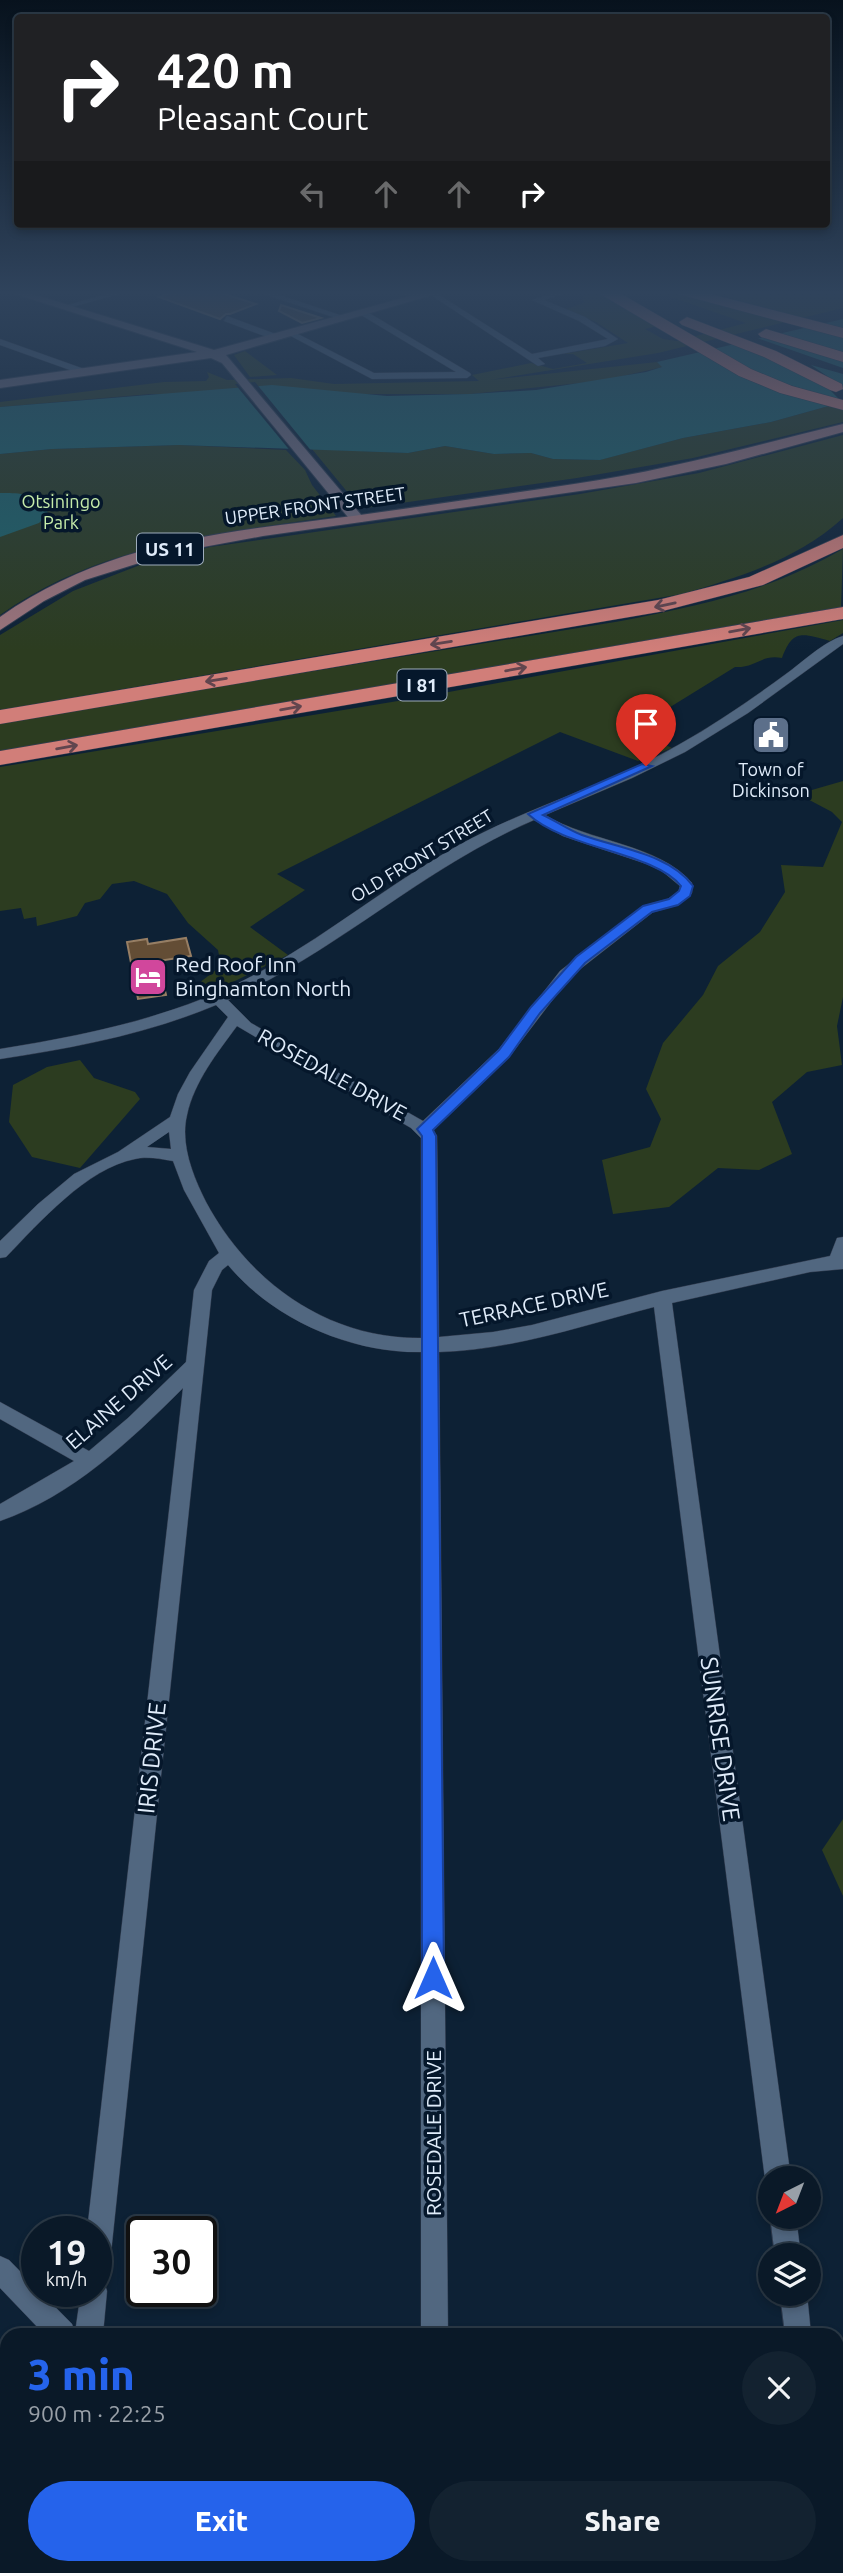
<!DOCTYPE html>
<html lang="en">
<head>
<meta charset="utf-8">
<style>
	:root { --surface:#0a1928; --page:#132230; --text:#f1f3f6; --muted:#99a0a8; --line:#2a3845; --accent:#2563eb }
	body { margin:0; font-family:Ubuntu,sans-serif; background:var(--page); color:var(--text); height:100vh; display:flex; flex-direction:column; font-size:26px; white-space:nowrap }
	* { box-sizing:border-box; margin:0 }
	p { font-size:23px; color:var(--muted) }
	.icon { flex:none; width:38px; height:38px; fill:none; stroke:currentColor; stroke-width:2; stroke-linecap:round; stroke-linejoin:round }
	.map { position:relative; flex:1; overflow:hidden }
	.panel { position:absolute; left:0px; top:2328px; width:844px; height:247px; display:flex; flex-direction:column; background:var(--surface); border-radius:21px 21px 0 0; box-shadow:0 4px 10px #0003,0 0 0 2px var(--line) }
	.panel>* { flex:none }
	.banner { position:absolute; left:14px; top:14px; width:816px; height:214px; border-radius:7px; box-shadow:0 4px 10px #0003,0 0 0 2px var(--line); background:#202124; color:#fff; overflow:hidden }
	.needle { width:46px; rotate:222deg }
	.buttons { position:absolute; left:758px; top:2166px; display:grid; gap:14px }
	.buttons a { display:grid; place-items:center; width:63px; height:63px; border-radius:50%; background:var(--surface); box-shadow:0 4px 10px #0003,0 0 0 2px var(--line); font-size:35px }
	.speed { position:absolute; left:21px; top:2216px; display:flex; gap:14px; font-size:35px; font-weight:700; text-align:center }
	.speed>* { display:grid; place-content:center; width:91px; height:91px; border-radius:50%; background:var(--surface); box-shadow:0 4px 10px #0003,0 0 0 2px var(--line); line-height:1 }
	.speed small { font-size:18px; font-weight:400 }
	.speed .limit { border:4px solid #111; border-radius:10px; background:#fff; color:#111 }
	.pin { position:absolute; display:grid; place-items:center; width:60px; height:60px; color:#fff; margin:-72px -30px; border-radius:50% 50% 50% 0; rotate:-45deg; box-shadow:0 0 7px #0007 }
	.pin .icon { rotate:45deg }
	.me { position:absolute; width:77px; margin:-38px; rotate:0deg; stroke-linejoin:round; filter:drop-shadow(0 0 5px #0008) }
	.turn { display:flex; align-items:center; gap:24px; height:147px; padding:0 28px; font-size:32px }
	.turn .icon { width:91px; height:91px; stroke-width:2.5 }
	.turn b { display:block; font-size:49px; line-height:60px }
	.lanes { display:flex; align-items:center; height:66px; padding:0 28px; background:#0003; justify-content:center; gap:35px; direction:ltr }
	.lanes .off { opacity:.35 }
	.round { display:grid; place-items:center; flex:none; width:74px; height:74px; border-radius:37px; background:var(--page) }
	.head { display:flex; align-items:center; justify-content:space-between; height:119px; padding:0 28px }
	h1 { font-size:42px; font-weight:800; line-height:52px; color:var(--accent) }
	.action { display:flex; gap:14px; margin-top:auto; padding:14px 28px }
	.action a { flex:1; height:80px; border-radius:42px; background:var(--accent); color:#fff; font-size:28px; font-weight:800; line-height:80px; text-align:center }
	.action a+a { background:var(--page); color:var(--text) }
	.map>svg:first-child { display:block }
</style>
</head>
<body>
<div class="map">
<svg width="843" height="2573" viewBox="0 0 843 2573">
	<rect width="100%" height="100%" fill="#0d2135"/>
	<g fill="#2c3c20">
		<path d="M653,291H674L766,316L781,312L705,291H843V308L658,353L490,380L657,362L663,367L600,381L470,394H150L0,407V402L164,382L206,381L209,377L207,372L227,380L291,378L334,384L479,381L472,375L531,363L553,369L587,363L573,354H563L628,343L596,322L566,309L584,303L582,296L597,292L661,325L645,329L663,339L677,341L746,323Z"/>
		<path d="M245,351L277,375L250,377L234,355Z"/>
		<path d="M843,402V422L693,458L577,478L366,508L358,505L312,449L408,453L445,446L494,454L531,453L553,459L599,460L683,438L771,422Z"/>
		<path d="M843,435V518C797,560 741,576 682,594L0,710V635L73,591L140,565L210,547L580,494L699,473Z"/>
		<path d="M179,445L286,450L305,470L312,485L336,516C217,534 102,543 0,615V454L52,449Z"/>
		<path d="M843,549L841,607L0,753V722L621,621C704,604 768,592 843,549Z"/>
		<path d="M843,620V633L830,641C803,634 793,628 782,658C761,654 756,668 735,667L633,730L672,748L638,761L560,732L277,874L305,890L250,927L288,955L200,998L190,990L221,966L218,950L188,923L167,894L134,881L112,884L100,899L85,903L77,916L37,926L36,917L24,919L21,908L0,911V767L416,698Z"/>
		<path d="M843,781V997L837,1026L842,1065L807,1072L772,1102L792,1154L759,1170L718,1168L669,1207L613,1214L602,1160L650,1147L661,1119L646,1089L663,1043L703,995L718,966L760,932L785,892L781,865L823,867L842,822L832,812L798,794Z"/>
		<path d="M80,1060L94,1078L135,1092L140,1099L80,1168L32,1157L9,1122L13,1085L47,1067Z"/>
		<path d="M843,1819V1896L822,1850Z"/>
	</g>
	<g fill="#1f6367">
		<path d="M843,319V402L771,422L683,438L600,460L553,459L531,453L494,454L445,446L408,453L179,445L52,449L0,454V407L272,385L387,396L470,394L536,390L646,372L662,367L657,362Z"/>
		<path d="M0,493C18,493 30,493 45,504L48,514L39,523L0,537Z"/>
	</g>
	<g fill="#0d2135">
		<path d="M754,337L843,368V374L811,365L843,387V406L798,396L755,381L699,350L710,347L766,378L840,400L828,388L793,367L734,342Z"/>
		<path d="M255,382L313,453H292L235,384Z"/>
	</g>
	<g fill="#634d35" stroke="#967e64" stroke-width="2">
		<path d="M175,291H215L256,304L230,314H226L220,319L159,297Z"/>
		<path d="M281,305L321,318L302,323L279,311Z"/>
		<path d="M186,938L191,956L158,961L166,995L138,999L127,942L147,939L148,944Z"/>
	</g>
	<g fill="none" stroke-linecap="round" stroke-linejoin="round">
		<g stroke="#313b4d" stroke-width="1">
			<g id="street">
				<path d="M117,291H129L65,309L61,307Z"/>
				<path d="M255,291H267L349,318L342,320Z"/>
				<path d="M390,291H403L422,297L418,299Z"/>
				<path d="M433,291L532,354L608,339L579,321L532,300L560,291H572L544,300L585,317L618,339L605,346L538,358L545,364L538,366L431,295Z"/>
				<path d="M734,291H744L745,292L741,294Z"/>
				<path d="M364,310L470,373L471,375L467,378L372,379L287,334L294,332L374,373L456,372L361,315Z"/>
				<path d="M227,316L281,336L282,338L275,340L224,321Z"/>
				<path d="M0,339L87,370L88,372L81,374L0,345Z"/>
				<path d="M843,636V644L748,713L685,752L632,778L545,815C589,842 659,844 692,883V893L678,905L653,912L570,977L509,1057L433,1130L437,1136L439,1337L493,1332L532,1325L662,1291L830,1256L837,1238L843,1237V1269L810,1272L672,1303L791,2179H770V2189L765,2179L654,1307C584,1325 513,1350 439,1352L448,2334H421V1352C350,1353 273,1319 228,1265L222,1270L212,1290L109,2272L104,2282L107,2291L103,2334H44L0,2288V2256L9,2260L72,2324L75,2333L81,2291H96V2231H87L183,1388C130,1441 72,1496 0,1521V1504L74,1461L0,1419V1402L89,1451L128,1418L186,1362L194,1290L209,1261L219,1253L184,1190L173,1161C161,1159 147,1156 135,1159C87,1168 39,1223 6,1257L0,1258V1241L38,1204L74,1174L118,1152L170,1117L178,1094L190,1072L228,1017L216,1005C147,1034 73,1048 0,1059V1049C93,1034 185,1015 267,968C333,931 392,882 459,845C530,806 609,785 680,744C717,723 752,699 786,674C803,662 823,642 843,636ZM534,820L563,836L647,864L662,871L680,886L679,891L668,899L643,906L560,971L499,1049L423,1121L251,1023L228,1000C337,952 422,868 534,820ZM237,1026L411,1128L421,1138V1338C327,1339 249,1282 206,1202C193,1176 180,1144 187,1115C194,1082 217,1053 237,1026ZM169,1132L171,1149L147,1147Z"/>
				<path d="M770,2217H796L801,2256H775Z"/>
				<path d="M780,2294H807L811,2334H785Z"/>
				<path d="M836,2555L843,2565V2573H815L814,2567H836Z"/>
				<path d="M263,2567H295L298,2573H266Z"/>
				<rect x="420" y="2567" width="30" height="6"/>
			</g>
		</g>
		<g stroke="#313b4d" stroke-width="2">
			<path id="secondary" d="M6,291H23L214,350L428,291H446L226,355L362,516L364,519L362,522H352L222,363L211,358L0,388V380L197,352Z"/>
		</g>
		<g stroke="#313b4d" stroke-width="2">
			<path id="primary" d="M843,424V432L726,464L636,483L263,536L171,553L85,580L44,601L0,630V617C108,541 226,532 353,516C426,506 500,495 574,484C665,471 753,446 843,424Z"/>
		</g>
		<g stroke="#313b4d" stroke-width="1">
			<g id="highway">
				<path d="M595,291H614L625,296L751,369L792,386L843,400V410L780,393L739,376Z"/>
				<path d="M676,291H699L843,328V338L678,294Z"/>
				<path d="M687,317L776,351L842,384L843,389L836,392L830,390L764,357L682,325L679,322Z"/>
				<path d="M766,329L843,352V362L761,337L758,334Z"/>
				<path d="M843,535V548L763,585L659,612L0,724V710L658,600L749,577Z"/>
				<path d="M843,607V619L0,765V751Z"/>
			</g>
		</g>
		<use href="#street" fill="#516780" fill-rule="evenodd"/>
		<use href="#secondary" fill="#776e7e" fill-rule="evenodd"/>
		<use href="#primary" fill="#9e757c" fill-rule="evenodd"/>
		<use href="#highway" fill="#d17e79" fill-rule="evenodd"/>
	</g>
	<defs><path id="oneway-shaft" d="M-6 0H5M1.5-3L5.5 0L1.5 3" fill="none" stroke-width="1.6" stroke-linecap="round" stroke-linejoin="round" transform="scale(1.75)"/></defs>
	<g stroke="#61454e">
		<use href="#oneway-shaft" transform="translate(665 605) rotate(168)"/>
		<use href="#oneway-shaft" transform="translate(740 630) rotate(-10)"/>
		<use href="#oneway-shaft" transform="translate(441 643) rotate(171)"/>
		<use href="#oneway-shaft" transform="translate(516 669) rotate(-10)"/>
		<use href="#oneway-shaft" transform="translate(216 680) rotate(171)"/>
		<use href="#oneway-shaft" transform="translate(291 708) rotate(-10)"/>
		<use href="#oneway-shaft" transform="translate(67 747) rotate(-10)"/>
	</g>
	<linearGradient id="sky" x2="0" y2="1"><stop stop-color="#07121d"/><stop offset="0.45" stop-color="#2f435c"/><stop offset="1" stop-color="#2f435c" stop-opacity="0"/></linearGradient>
	<rect width="843" height="651" fill="url(#sky)"/>
	<path fill="#2563eb" stroke="#184099" stroke-width="2" d="M642,764L652,766L543,815C556,821 569,830 582,835C618,848 670,854 693,886L690,896L678,905L652,912L585,963L540,1013L509,1057L433,1130L436,1136L444,1978L441,1986L433,1989L425,1986L422,1978V1136L417,1129L499,1050L531,1007L576,957L643,906L669,899L679,891L681,886C654,852 565,849 528,814Z"/>
	<defs>
		<g id="civic-square" transform="scale(2.0125)"><rect x="-9" y="-9" width="18" height="18" rx="4" fill="#5c6f8a" stroke="#05172b"/><path d="M-.6-6.5H3V-4.5H.6V-3L4-1V1h2V6H-6V1h2V-1L-.6-3ZM-1.2 2.5V6h2.4V2.5Z" fill="#fff"/></g>
		<g id="hotel-square" transform="scale(2.0125)"><rect x="-9" y="-9" width="18" height="18" rx="4" fill="#d1479c" stroke="#05172b"/><path d="M-6-4.5h1.5V1H6V5H4.5V3h-9V5H-6ZM-4 0a1.8 1.8 0 1 1 3.6 0ZM.5 0V-2.5h3Q6-2.5 6 0Z" fill="#fff"/></g>
	</defs>
	<g fill-rule="evenodd">
		<use href="#civic-square" x="771" y="735"/>
		<use href="#hotel-square" x="148" y="977"/>
	</g>
	<g text-anchor="middle" stroke-width="7" stroke-linejoin="round" paint-order="stroke">
		<g font-size="18" fill="#c6ecaa" stroke="#05172b">
			<text x="61" y="508">Otsiningo<tspan x="61" dy="21">Park</tspan></text>
		</g>
		<g font-size="18" fill="#e0ecfa" stroke="#05172b">
			<text transform="translate(315 506) rotate(-8)" y="6">UPPER FRONT STREET</text>
			<text transform="translate(422 856) rotate(-31)" y="6">OLD FRONT STREET</text>
		</g>
		<g font-size="18" fill="#e0ecfa" stroke="#05172b">
			<text x="771" y="776">Town of<tspan x="771" dy="21">Dickinson</tspan></text>
		</g>
		<g fill="#05172b" stroke="#9eacbc" stroke-width="2">
			<rect x="137" y="533.5" width="66" height="31" rx="5"/>
			<rect x="397.5" y="669.5" width="49" height="31" rx="5"/>
		</g>
		<g font-size="19" font-weight="bold" fill="#e0ecfa">
			<text x="170" y="556">US 11</text>
			<text x="422" y="692">I 81</text>
		</g>
		<g font-size="21" fill="#e0ecfa" stroke="#05172b" text-anchor="start">
			<text x="175" y="972">Red Roof Inn<tspan x="175" dy="24">Binghamton North</tspan></text>
		</g>
		<g font-size="21" fill="#e0ecfa" stroke="#05172b">
			<text transform="translate(332 1075) rotate(29)" y="7">ROSEDALE DRIVE</text>
			<text transform="translate(534 1305) rotate(-12)" y="7">TERRACE DRIVE</text>
			<text transform="translate(119 1402) rotate(-41)" y="7">ELAINE DRIVE</text>
			<text transform="translate(434 2133) rotate(-90)" y="7">ROSEDALE DRIVE</text>
		</g>
		<g font-size="24" fill="#e0ecfa" stroke="#05172b">
			<text transform="translate(720 1739) rotate(82)" y="8">SUNRISE DRIVE</text>
			<text transform="translate(152 1758) rotate(-84)" y="8">IRIS DRIVE</text>
		</g>
	</g>
</svg>
<div class="buttons">
<a><svg class="needle" viewBox="-14 -14 28 28"><path d="M0-13l5 13h-10z" fill="#e53935"/><path d="M0 13l5-13h-10z" fill="#99a0a8"/></svg></a>
<a><svg class="icon" aria-label="layers" viewBox="0 0 24 24"><path d="M12 4l9 5-9 5-9-5zM3 14l9 5 9-5"/></svg></a>
</div>
<div class="speed"><div>19<small>km/h</small></div><div class="limit">30</div></div>
<div class="pin" style="left:646px;top:766px;background:#d93025"><svg class="icon" aria-label="arrive" viewBox="0 0 24 24"><path d="M6 21V4h12l-3 4 3 4H6"/></svg></div>
<svg class="me" style="left:433px;top:1978px" viewBox="-20 -20 40 40"><path d="M0-17L14 15 0 8-14 15z" fill="#2563eb" stroke="#fff" stroke-width="4"/></svg>
<div class="banner">
<div class="turn"><svg class="icon" aria-label="right" viewBox="0 0 24 24"><path d="M7 20v-9h11M14 6l5 5-5 5"/></svg><div><b>420 m</b>Pleasant Court</div></div>
<div class="lanes"><svg class="icon off" aria-label="left" viewBox="0 0 24 24"><path d="M17 20v-9H6M10 6l-5 5 5 5"/></svg><svg class="icon off" aria-label="ahead" viewBox="0 0 24 24"><path d="M12 20V5M6 11l6-6 6 6"/></svg><svg class="icon off" aria-label="ahead" viewBox="0 0 24 24"><path d="M12 20V5M6 11l6-6 6 6"/></svg><svg class="icon" aria-label="right" viewBox="0 0 24 24"><path d="M7 20v-9h11M14 6l5 5-5 5"/></svg></div>
</div>
<section class="panel">
<div class="head"><div><h1>3 min</h1><p>900 m · 22:25</p></div><a class="round"><svg class="icon" aria-label="close" viewBox="0 0 24 24"><path d="M6 6l12 12M18 6L6 18"/></svg></a></div>
<div class="action"><a>Exit</a><a>Share</a></div>
</section>
</div>
</body>
</html>
